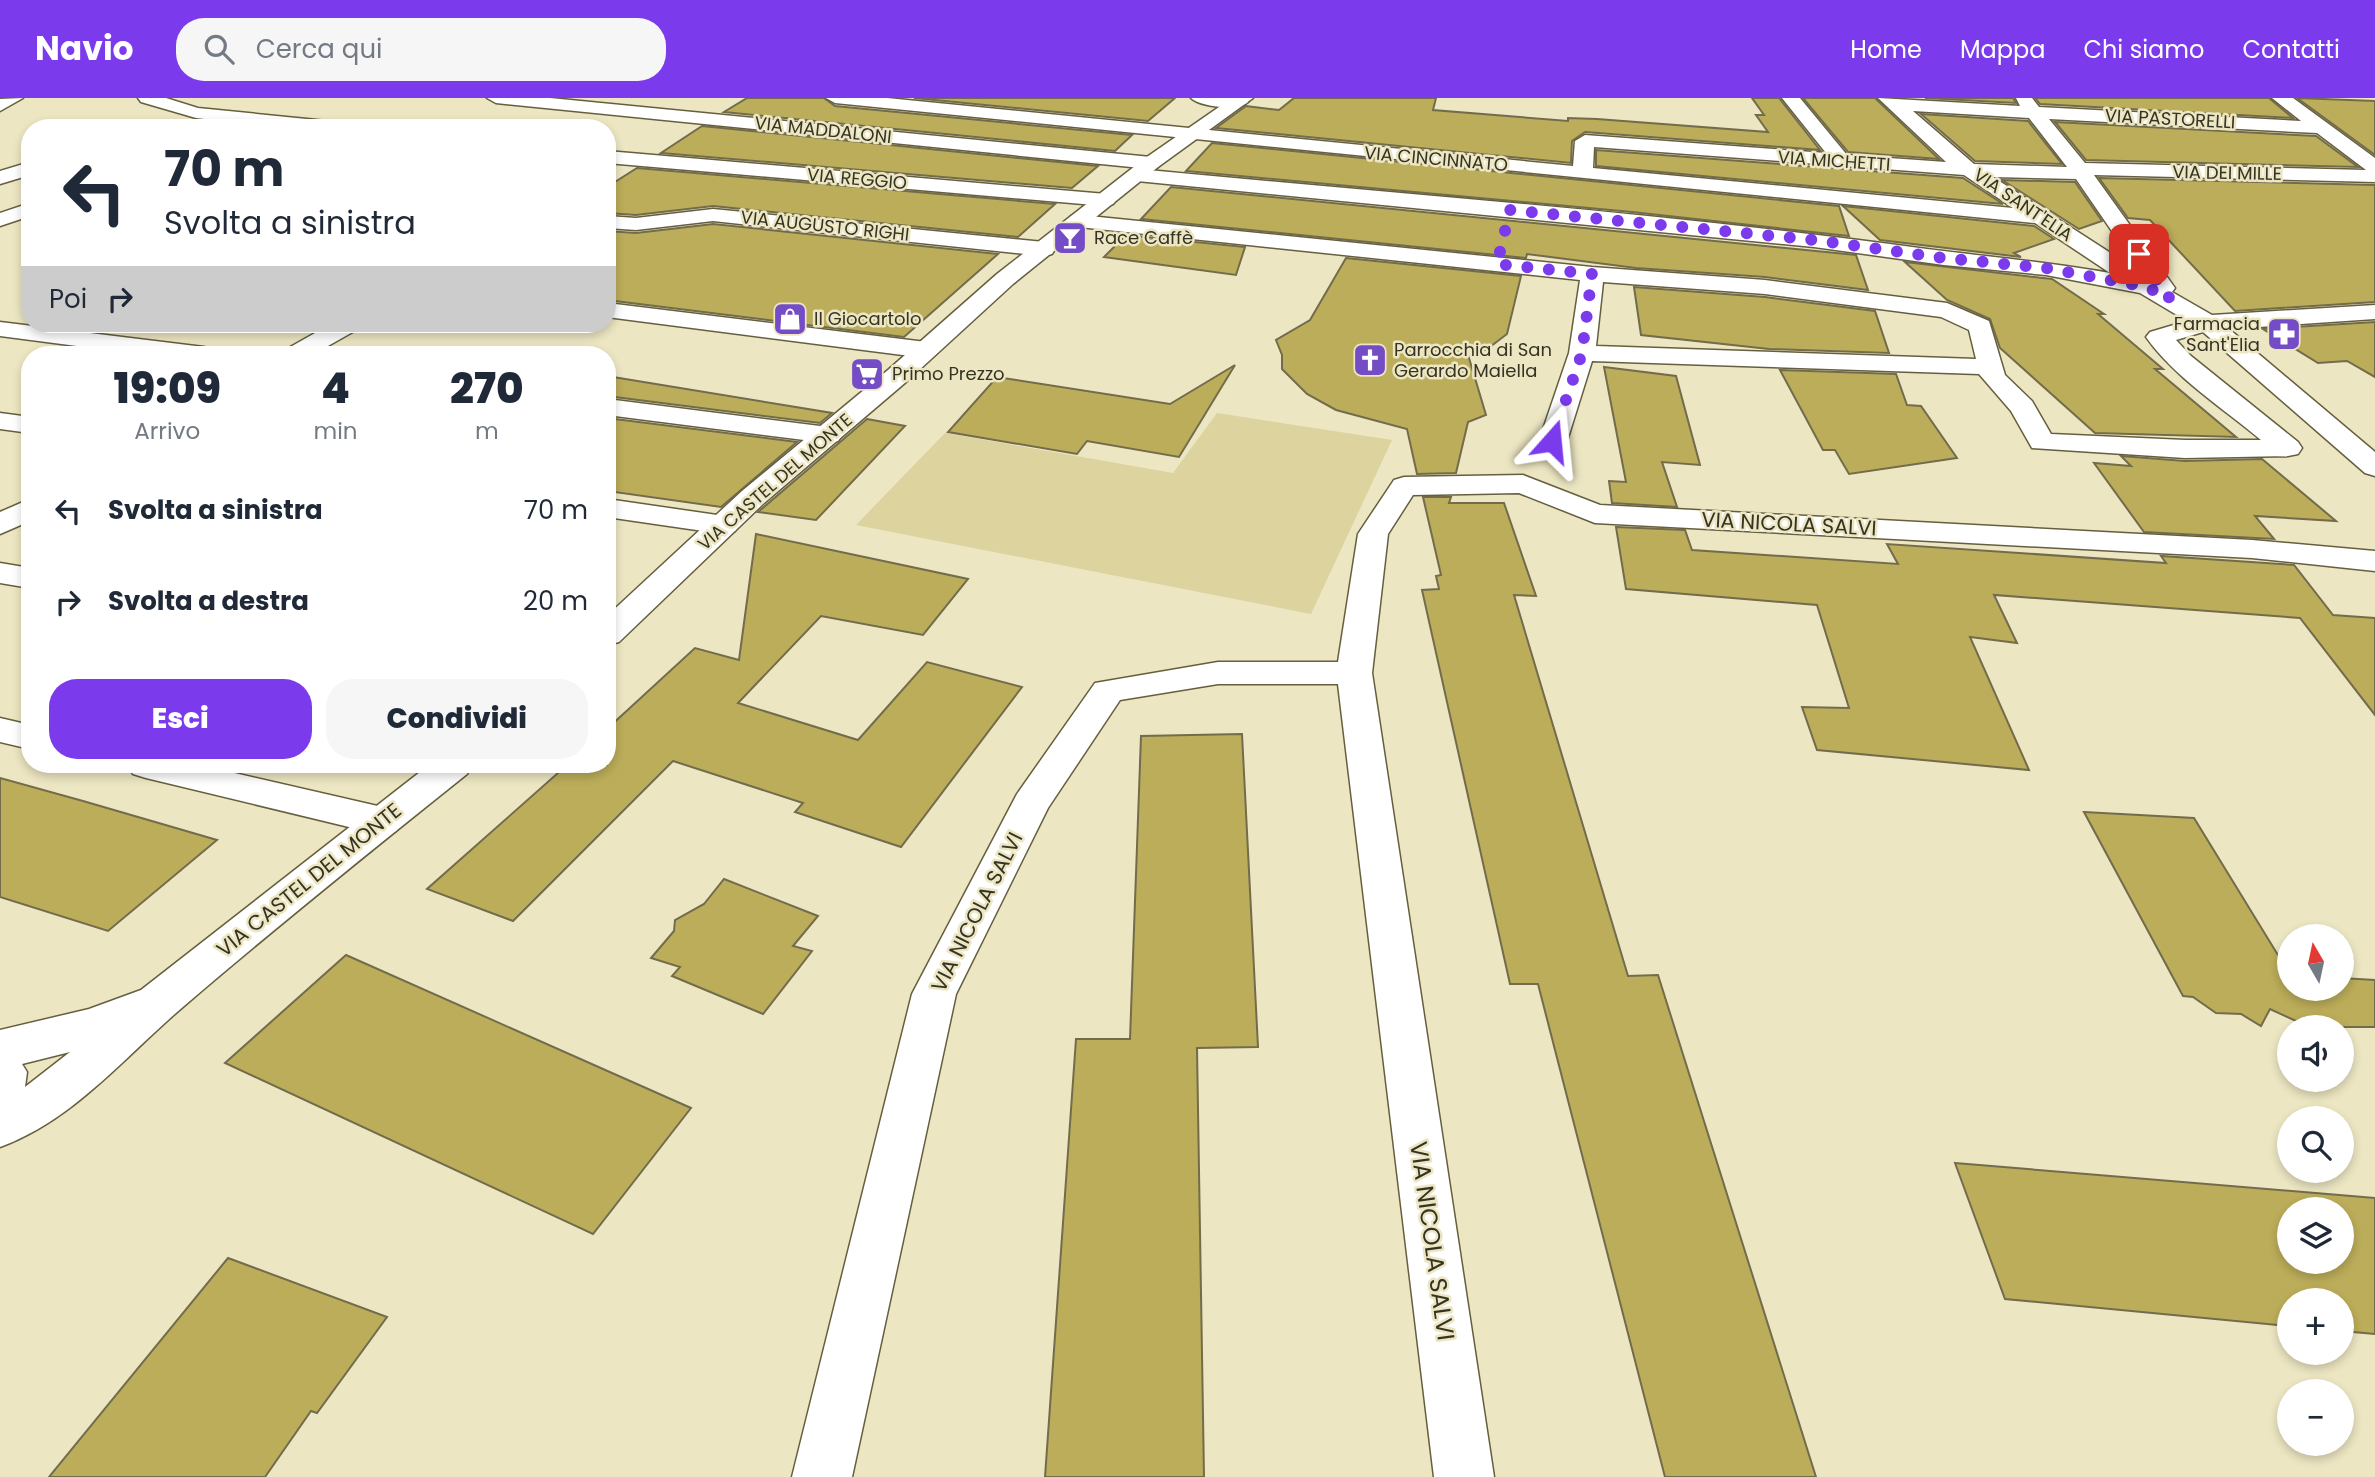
<!DOCTYPE html>
<html lang="it">
<head>
<meta charset="utf-8">
<style>
	:root { --surface:#fff; --page:#f6f6f7; --text:#1f2937; --muted:#747a83; --accent:#7c3aed }
	body { margin:0; font-family:Poppins,sans-serif; background:var(--page); color:var(--text); height:100vh; display:flex; flex-direction:column; font-size:26px; white-space:nowrap }
	* { box-sizing:border-box; margin:0 }
	p { font-size:23px; color:var(--muted) }
	.icon { flex:none; width:38px; height:38px; fill:none; stroke:currentColor; stroke-width:2; stroke-linecap:round; stroke-linejoin:round }
	.map { position:relative; flex:1; overflow:hidden }
	.side { position:absolute; left:21px; top:248px; width:595px; height:427px; display:flex; flex-direction:column; background:var(--surface); border-radius:28px; box-shadow:0 4px 10px #0003 }
	.side>* { flex:none }
	.hud { position:absolute; left:21px; top:21px; width:595px; height:214px; border-radius:28px; box-shadow:0 4px 10px #0003; background:#fff; color:var(--text); overflow:hidden }
	.needle { width:46px; rotate:351deg }
	.tools { position:absolute; left:2277px; top:826px; display:grid; gap:14px }
	.tools a { display:grid; place-items:center; width:77px; height:77px; border-radius:50%; background:var(--surface); box-shadow:0 4px 10px #0003; font-size:35px }
	.pin { position:absolute; display:grid; place-items:center; width:60px; height:60px; color:#fff; margin:-30px; border-radius:14px; box-shadow:0 4px 10px #0006 }
	.me { position:absolute; width:77px; margin:-38px; rotate:18deg; stroke-linejoin:round; filter:drop-shadow(0 0 5px #0008) }
	.turn { display:flex; align-items:center; gap:24px; height:147px; padding:0 28px; font-size:32px }
	.turn .icon { width:91px; height:91px; stroke-width:2.5 }
	.turn b { display:block; font-size:49px; line-height:60px }
	.then { display:flex; align-items:center; height:66px; padding:0 28px; background:#0003; gap:14px; font-size:26px }
	.eta { display:flex; justify-content:space-evenly; align-items:center; height:119px; text-align:center }
	.eta b { font-size:42px; font-weight:800; line-height:49px }
	.action { display:flex; gap:14px; margin-top:auto; padding:14px 28px }
	.action a { flex:1; height:80px; border-radius:28px; background:var(--accent); color:#fff; font-size:28px; font-weight:800; line-height:80px; text-align:center }
	.action a+a { background:var(--page); color:var(--text) }
	ul { padding:0; list-style:none }
	li { display:flex; align-items:center; gap:21px; height:91px; padding:0 28px }
	li div { flex:1 }
	li b { display:block; font-size:26px }
	li em { font-style:normal }
	header { display:flex; align-items:center; gap:42px; box-sizing:border-box; height:98px; padding:0 35px; background:var(--accent); color:#fff }
	header strong { font-size:33px }
	nav { display:flex; gap:38px; margin-inline-start:auto; font-size:24px }
	.search { width:490px; height:63px; background:var(--page); display:flex; align-items:center; gap:18px; box-sizing:border-box; padding:0 24px; border-radius:28px; color:var(--muted); font-size:26px }
	.map>svg:first-child { display:block }
</style>
</head>
<body>
<header>
<strong>Navio</strong>
<div class="search"><svg class="icon" aria-label="search" viewBox="0 0 24 24"><circle cx="10" cy="10" r="6"/><path d="M15 15l6 6"/></svg>Cerca qui</div>
<nav><a>Home</a><a>Mappa</a><a>Chi siamo</a><a>Contatti</a></nav>
</header>
<div class="map">
<svg width="2375" height="1379" viewBox="0 0 2375 1379">
	<rect width="100%" height="100%" fill="#ece6c2"/>
	<path fill="#dcd39e" d="M1217,315L1392,342L1311,516L856,427L945,335L1173,375Z"/>
	<g fill="#bcad5a" stroke="#726c4c" stroke-width="2" fill-rule="evenodd">
		<path d="M747,0H824L835,8L1132,37L1115,53L724,14Z"/>
		<path d="M914,0H1175L1148,23Z"/>
		<path d="M1294,0H1436L1433,12L1568,23V20L1597,21L1768,34L1756,17H1764L1752,0H1779L1820,52L1585,34L1572,43L1571,65L1216,30L1246,8L1279,12Z"/>
		<path d="M1803,0H1875L1939,61L1848,54Z"/>
		<path d="M1925,0H2013L2016,5Z"/>
		<path d="M2035,0H2269L2293,20L2040,6Z"/>
		<path d="M2297,0L2375,3V57Z"/>
		<path d="M1921,16L2028,23L2062,66L1975,63Z"/>
		<path d="M2055,24L2316,38L2358,69L2086,62Z"/>
		<path d="M702,28L1098,68L1072,90L661,55Z"/>
		<path d="M1212,45L1839,108L1849,138L1632,114L1186,73Z"/>
		<path d="M1596,52L1963,80L2003,106L1596,68Z"/>
		<path d="M637,70L1055,106L1018,139L713,108L636,117L607,115V89Z"/>
		<path d="M2099,80L2375,87V204L2235,213L2150,122L2128,120Z"/>
		<path d="M2002,82L2075,84L2102,123L2079,131Z"/>
		<path d="M1171,89L1856,157L1868,192L1765,179L1636,170L1527,156L1526,160L1141,121Z"/>
		<path d="M1843,108L2034,128L2054,141L2014,155L2021,159L1880,142Z"/>
		<path d="M713,126L998,156L904,239L607,202V133L636,135Z"/>
		<path d="M1126,137L1245,149L1236,177L1104,159Z"/>
		<path d="M1346,160L1521,178L1507,236L1486,252L1466,250L1486,317L1468,324L1456,375L1417,376L1407,331L1336,312L1307,296L1282,271V257L1276,242L1310,222Z"/>
		<path d="M1905,164L2052,181L2104,216H2098L2163,271H2155L2236,339L2095,335L2000,250L1990,221L1947,202Z"/>
		<path d="M1634,189L1765,199L1875,213L1889,255L1769,251L1641,237Z"/>
		<path d="M2375,224V279L2347,263L2318,265L2263,231Z"/>
		<path d="M1235,267L1179,359L1087,343L1077,356L948,334L997,279L1170,306Z"/>
		<path d="M1604,269L1676,278L1700,367L1662,364L1677,409L1612,405L1609,383L1626,384Z"/>
		<path d="M1780,272L1896,276L1907,307L1921,308L1957,360L1849,376L1835,352H1823Z"/>
		<path d="M607,278L832,315L820,325L607,298Z"/>
		<path d="M607,320L797,344L721,409L607,393Z"/>
		<path d="M867,321L905,328L816,422L758,414Z"/>
		<path d="M2121,358L2185,363L2262,361L2336,423L2255,418L2274,441L2144,434L2094,365L2131,368Z"/>
		<path d="M1423,399H1451L1449,405H1504L1536,498L1514,497L1628,878L1658,877L1816,1379H1665L1538,886H1510L1422,492L1439,491L1436,478L1441,477Z"/>
		<path d="M1616,429L1685,432L1692,452L1898,466L1887,446L2166,465L2161,458L2294,467L2333,517L2375,520V617L2300,520L1994,497L2017,545L1970,539L2029,672L1817,652L1802,609L1849,610L1817,507L1626,491Z"/>
		<path d="M756,436L968,481L923,537L821,518L738,605L858,642L927,564L1022,589L901,749L795,714L803,705L673,663L513,823L427,791L567,667H607V631L695,550L739,562Z"/>
		<path d="M1242,636L1258,949L1197,950L1204,1379H1045L1076,941H1130L1141,638Z"/>
		<path d="M0,680L83,703L217,742L108,833L0,799Z"/>
		<path d="M2084,714L2194,720L2289,875V891H2342V880L2375,882V929H2309L2270,911L2261,928L2241,916L2216,915L2193,899L2183,898Z"/>
		<path d="M724,781L818,818L793,848L812,853L763,916L672,878L680,869L651,860L674,833L675,822L704,806Z"/>
		<path d="M346,857L691,1010L593,1136L225,965Z"/>
		<path d="M1955,1065L2375,1100V1236L2342,1233V1202H2289V1228L2005,1201ZM2289,1111H2342V1164H2289Z"/>
		<path d="M228,1160L387,1219L317,1315L311,1313L265,1379H49Z"/>
	</g>
	<g fill="none" stroke-linecap="round" stroke-linejoin="round">
		<g stroke="#655f3f" stroke-width="3">
			<g id="street">
				<path d="M23,0L0,13V1Z"/>
				<path d="M138,0H166L198,10L337,24L346,30H282L196,20L141,4Z"/>
				<path d="M487,0H550L1151,59L1158,61L1161,65L1158,69L1151,71L496,5Z"/>
				<path d="M826,0H887L1573,68L1575,43L1585,37L1826,55L1782,0H1800L1847,57L1946,64L1878,0L2020,8L2016,0H2032L2039,9L2301,23L2272,0H2293L2375,60V84L2094,77L2175,190L2172,194L2212,217L2375,207V221L2229,231L2375,354V378L2365,375L2203,234L2176,242L2191,258L2298,344L2302,350L2298,356L2288,358L2185,360L2032,350L2011,313L1979,276L1592,263L1567,343L1563,349L1553,351L1543,349L1539,343L1569,255L1580,182L1079,129L1071,128L1068,123L1071,118L1079,117L1592,169L1765,182L1947,205L1989,223L2005,277L2032,303L2051,336L2185,342H2261C2224,311 2173,278 2146,239L2150,234L2187,223L2140,195L2046,177L1944,167L1814,149L1137,83L1130,81L1127,77L1130,73L1137,71C1400,96 1665,115 1927,151C1988,159 2049,164 2110,175L2035,125L835,5ZM1913,13L2029,20L2067,69L1974,66ZM2049,21L2317,35L2366,72L2085,65ZM1594,49L1964,77L2013,110L1593,70ZM1993,79L2076,81L2140,174ZM1603,184L1765,196L1941,219L1969,232L1976,261L1596,248Z"/>
				<path d="M1191,0H1245L1248,4C1239,13 1200,9 1191,0Z"/>
				<path d="M607,53L1106,96L1113,98L1116,102L1113,106L1106,108L607,65Z"/>
				<path d="M30,64V77L0,86V73Z"/>
				<path d="M30,105V118L0,128V115Z"/>
				<path d="M713,111L1044,144L1052,146L1055,151L1052,156L1044,158L713,123L636,132L607,130V118L636,120Z"/>
				<path d="M607,205L926,244L935,247L939,252L935,257L926,260L607,219Z"/>
				<path d="M0,224L204,249L213,252L217,257H146L0,238Z"/>
				<path d="M331,226H361L358,231L312,257H281L285,252Z"/>
				<path d="M607,301L828,329L838,331L842,337L838,343L828,345L607,317Z"/>
				<path d="M0,315L30,319V335L0,331Z"/>
				<path d="M1523,377L1600,407L2252,442L2375,453V473L2252,460L1595,425L1519,395L1413,397L1388,436L1372,575L1494,1379H1434L1338,586H1218L1120,602L1048,710L956,896L852,1379H792L912,896L1017,696L1095,585L1218,564H1338L1358,436L1394,382L1404,379Z"/>
				<path d="M30,401V423L0,436V414Z"/>
				<path d="M607,401L724,418L735,421L739,427L735,433L724,436L607,419Z"/>
				<path d="M0,465L30,470V490L0,485Z"/>
				<path d="M0,620L30,627V651L0,644Z"/>
				<path d="M127,667H200L382,709L396,713L402,723L396,733L382,737L146,680L133,676Z"/>
			</g>
		</g>
		<g stroke="#655f3f" stroke-width="3">
			<g id="secondary">
				<path d="M1232,0H1253L1158,69L1013,186L906,284L764,405L619,544L607,547V518L742,393L888,272L997,176L1144,61Z"/>
				<path d="M429,667H473L467,676C372,752 276,829 184,908C125,958 74,1022 0,1049V932L89,911L141,892ZM70,954L25,989L27,974L22,966Z"/>
			</g>
		</g>
		<use href="#street" fill="#fff" fill-rule="evenodd"/>
		<use href="#secondary" fill="#fff" fill-rule="evenodd"/>
	</g>
	<g fill="none" stroke-linecap="round" stroke-linejoin="round">
		<path stroke="#7c3aed" stroke-width="12" stroke-dasharray="0 21.6" d="M1552,343L1582,255L1592,176L1497,166L1510,112L1814,142L1944,160L2046,170L2147,189L2170,201L2139,156"/>
	</g>
	<defs>
		<g id="bar-square" transform="scale(1.75)"><rect x="-9" y="-9" width="18" height="18" rx="4" fill="#744cc5" stroke="#ece6c2"/><path d="M-6-5H6L.8 .8V4.5H3.5V6h-7V4.5H-.8V.8Z" fill="#fff"/></g>
		<g id="shop-square" transform="scale(1.75)"><rect x="-9" y="-9" width="18" height="18" rx="4" fill="#744cc5" stroke="#ece6c2"/><path d="M-5-2.5h2.3a2.7 3.5 0 0 1 5.4 0H5L5.5 6h-11ZM-1.5-2.5h3a1.5 2.3 0 0 0-3 0Z" fill="#fff"/></g>
		<g id="pharmacy-square" transform="scale(1.75)"><rect x="-9" y="-9" width="18" height="18" rx="4" fill="#744cc5" stroke="#ece6c2"/><path d="M-2-6h4v4h4v4h-4v4h-4v-4h-4v-4h4Z" fill="#fff"/></g>
		<g id="church-square" transform="scale(1.75)"><rect x="-9" y="-9" width="18" height="18" rx="4" fill="#744cc5" stroke="#ece6c2"/><path d="M-1.2-6h2.4v3.5h3.3v2.4h-3.3V6h-2.4V-.1h-3.3v-2.4h3.3Z" fill="#fff"/></g>
		<g id="supermarket-square" transform="scale(1.75)"><rect x="-9" y="-9" width="18" height="18" rx="4" fill="#744cc5" stroke="#ece6c2"/><path d="M-6-5.5h2.5l.6 2H6L4.5 2H-2.5L-4.4-4H-6ZM-1.5 3.2a1.3 1.3 0 1 0 .1 0ZM3 3.2a1.3 1.3 0 1 0 .1 0Z" fill="#fff"/></g>
	</defs>
	<g fill-rule="evenodd">
		<use href="#bar-square" x="1070" y="140"/>
		<use href="#shop-square" x="790" y="221"/>
		<use href="#pharmacy-square" x="2284" y="236"/>
		<use href="#church-square" x="1370" y="262"/>
		<use href="#supermarket-square" x="867" y="276"/>
	</g>
	<g text-anchor="middle" stroke-width="5" stroke-linejoin="round" paint-order="stroke">
		<g font-size="18" fill="#353324" stroke="#ece6c2">
			<text transform="translate(2170 21) rotate(3)" y="6">VIA PASTORELLI</text>
			<text transform="translate(823 32) rotate(6)" y="6">VIA MADDALONI</text>
			<text transform="translate(1436 61) rotate(5)" y="6">VIA CINCINNATO</text>
			<text transform="translate(1834 63) rotate(4)" y="6">VIA MICHETTI</text>
			<text transform="translate(2227 75) rotate(1)" y="6">VIA DEI MILLE</text>
			<text transform="translate(857 81) rotate(5)" y="6">VIA REGGIO</text>
			<text transform="translate(2023 107) rotate(34)" y="6">VIA SANT'ELIA</text>
			<text transform="translate(825 128) rotate(6)" y="6">VIA AUGUSTO RIGHI</text>
			<text transform="translate(775 384) rotate(-41)" y="6">VIA CASTEL DEL MONTE</text>
		</g>
		<g font-size="18" fill="#353324" stroke="#ece6c2" text-anchor="start">
			<text x="1094" y="146">Race Caffè</text>
			<text x="814" y="227">Il Giocartolo</text>
			<text x="2260" y="232" text-anchor="end">Farmacia<tspan x="2260" dy="21">Sant'Elia</tspan></text>
			<text x="1394" y="258">Parrocchia di San<tspan x="1394" dy="21">Gerardo Maiella</tspan></text>
			<text x="892" y="282">Primo Prezzo</text>
		</g>
		<g font-size="21" fill="#353324" stroke="#ece6c2">
			<text transform="translate(1789 426) rotate(3)" y="7">VIA NICOLA SALVI</text>
			<text transform="translate(309 782) rotate(-39)" y="7">VIA CASTEL DEL MONTE</text>
			<text transform="translate(977 814) rotate(-63)" y="7">VIA NICOLA SALVI</text>
		</g>
		<g font-size="24" fill="#353324" stroke="#ece6c2">
			<text transform="translate(1432 1143) rotate(82)" y="8">VIA NICOLA SALVI</text>
		</g>
	</g>
</svg>
<div class="tools">
<a><svg class="needle" viewBox="-14 -14 28 28"><path d="M0-13l5 13h-10z" fill="#e53935"/><path d="M0 13l5-13h-10z" fill="#747a83"/></svg></a>
<a><svg class="icon" aria-label="sound" viewBox="0 0 24 24"><path d="M4 9h4l5-4v14l-5-4H4zM17 9q2 3 0 6"/></svg></a>
<a><svg class="icon" aria-label="search" viewBox="0 0 24 24"><circle cx="10" cy="10" r="6"/><path d="M15 15l6 6"/></svg></a>
<a><svg class="icon" aria-label="layers" viewBox="0 0 24 24"><path d="M12 4l9 5-9 5-9-5zM3 14l9 5 9-5"/></svg></a>
<a>+</a>
<a>−</a>
</div>
<div class="pin" style="left:2139px;top:156px;background:#d93025"><svg class="icon" aria-label="arrive" viewBox="0 0 24 24"><path d="M6 21V4h12l-3 4 3 4H6"/></svg></div>
<svg class="me" style="left:1552px;top:343px" viewBox="-20 -20 40 40"><path d="M0-17L14 15 0 8-14 15z" fill="#7c3aed" stroke="#fff" stroke-width="4"/></svg>
<div class="hud">
<div class="turn"><svg class="icon" aria-label="left" viewBox="0 0 24 24"><path d="M17 20v-9H6M10 6l-5 5 5 5"/></svg><div><b>70 m</b>Svolta a sinistra</div></div>
<div class="then">Poi<svg class="icon" aria-label="right" viewBox="0 0 24 24"><path d="M7 20v-9h11M14 6l5 5-5 5"/></svg></div>
</div>
<section class="side">
<div class="eta">
<div><b>19:09</b><p>Arrivo</p></div>
<div><b>4</b><p>min</p></div>
<div><b>270</b><p>m</p></div>
</div>
<ul>
<li><svg class="icon" aria-label="left" viewBox="0 0 24 24"><path d="M17 20v-9H6M10 6l-5 5 5 5"/></svg><div><b>Svolta a sinistra</b></div><em>70 m</em></li>
<li><svg class="icon" aria-label="right" viewBox="0 0 24 24"><path d="M7 20v-9h11M14 6l5 5-5 5"/></svg><div><b>Svolta a destra</b></div><em>20 m</em></li>
</ul>
<div class="action"><a>Esci</a><a>Condividi</a></div>
</section>
</div>
</body>
</html>
